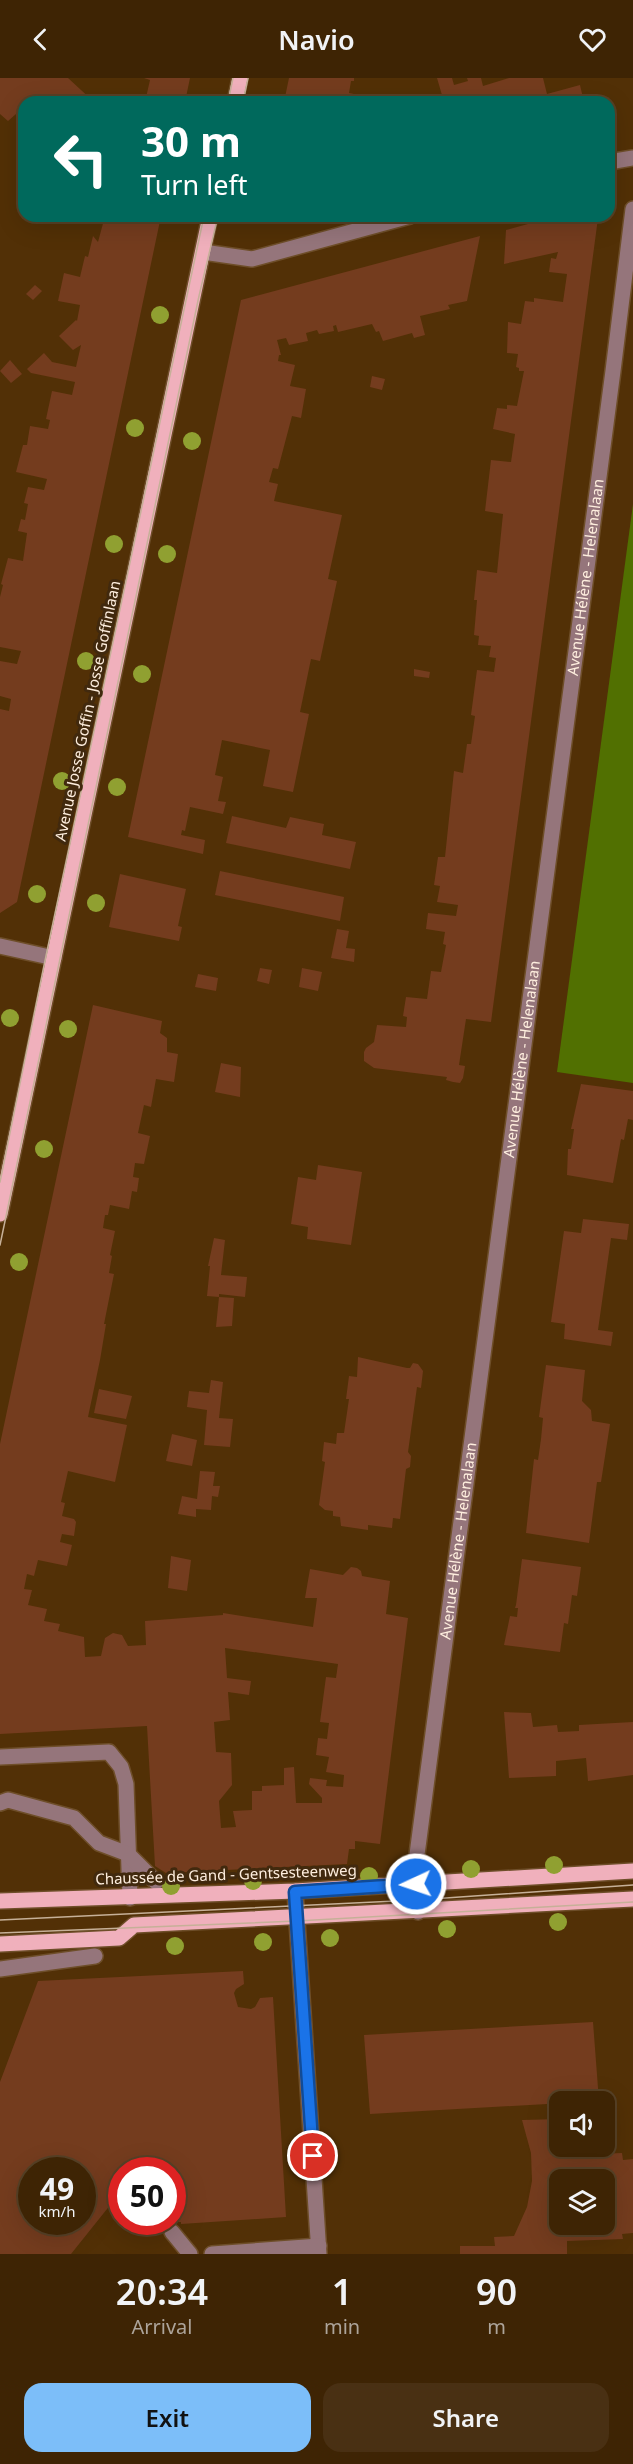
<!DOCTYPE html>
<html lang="en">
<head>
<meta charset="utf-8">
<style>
	:root { --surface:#3e2404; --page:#493013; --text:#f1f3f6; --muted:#ada49a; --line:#574126; --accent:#7cbef9 }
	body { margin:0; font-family:"Noto Sans",sans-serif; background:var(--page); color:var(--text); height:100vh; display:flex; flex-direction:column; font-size:22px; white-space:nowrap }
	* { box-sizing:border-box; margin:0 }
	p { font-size:20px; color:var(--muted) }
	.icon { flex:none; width:33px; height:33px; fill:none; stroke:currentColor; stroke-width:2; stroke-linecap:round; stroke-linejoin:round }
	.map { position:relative; height:2176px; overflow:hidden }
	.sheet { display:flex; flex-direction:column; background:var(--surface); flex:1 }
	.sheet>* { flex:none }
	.hud { position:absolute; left:18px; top:18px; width:597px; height:126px; border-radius:18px; box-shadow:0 6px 24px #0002,0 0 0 2px var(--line); background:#00695c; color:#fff; overflow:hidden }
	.buttons { position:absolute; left:549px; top:2013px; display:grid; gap:12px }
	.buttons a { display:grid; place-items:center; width:66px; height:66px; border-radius:12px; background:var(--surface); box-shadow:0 6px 24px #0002,0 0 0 2px var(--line); font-size:30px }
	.speed { position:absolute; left:18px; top:2079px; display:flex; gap:12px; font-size:30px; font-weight:700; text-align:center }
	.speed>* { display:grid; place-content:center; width:78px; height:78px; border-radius:50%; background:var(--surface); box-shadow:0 6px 24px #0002,0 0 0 2px var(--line); line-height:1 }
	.speed small { font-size:15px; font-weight:400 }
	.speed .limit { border:9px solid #d22; background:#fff; color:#111 }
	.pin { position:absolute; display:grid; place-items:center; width:51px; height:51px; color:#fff; margin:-26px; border:3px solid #fff; border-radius:50%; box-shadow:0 2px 6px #0007 }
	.me { position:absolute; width:66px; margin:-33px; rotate:267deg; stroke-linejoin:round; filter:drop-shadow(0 0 4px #0008) }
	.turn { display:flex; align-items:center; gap:21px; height:126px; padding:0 24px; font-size:27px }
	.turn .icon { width:78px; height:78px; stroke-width:2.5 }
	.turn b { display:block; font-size:42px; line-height:51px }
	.eta { display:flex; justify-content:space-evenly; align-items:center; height:102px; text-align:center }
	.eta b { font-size:36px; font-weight:600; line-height:42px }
	.button { display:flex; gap:12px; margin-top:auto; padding:12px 24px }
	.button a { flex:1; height:69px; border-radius:18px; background:var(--accent); color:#111; font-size:24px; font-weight:600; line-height:69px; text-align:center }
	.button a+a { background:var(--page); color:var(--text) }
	header { display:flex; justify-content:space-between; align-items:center; height:78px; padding:0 24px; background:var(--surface); font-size:27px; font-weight:600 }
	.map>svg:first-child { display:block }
</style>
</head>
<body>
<header><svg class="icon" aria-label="back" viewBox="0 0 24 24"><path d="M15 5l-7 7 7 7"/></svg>Navio<svg class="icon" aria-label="heart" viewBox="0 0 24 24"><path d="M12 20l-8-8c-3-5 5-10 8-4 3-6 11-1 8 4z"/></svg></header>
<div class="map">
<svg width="633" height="2176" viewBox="0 0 633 2176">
	<rect width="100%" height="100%" fill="#523006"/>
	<path fill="#517001" d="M633,426V1005L557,994Z"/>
	<g fill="#743c1e" fill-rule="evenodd">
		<path d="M0,0H68L94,24H24V29L8,43L0,36Z"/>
		<path d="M144,0H190L185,24H145L150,2Z"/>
		<path d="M289,0H354V3H351L349,15L374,20L370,24H284Z"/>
		<path d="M437,0H452L454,7L468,3L467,0H481L483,8L509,0H543L547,16L580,7L584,24H444Z"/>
		<path d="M105,138H161L17,824L0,835V631L9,633L11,621L0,618V583L17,586L21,573L0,569V519L3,507L1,506L8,480L23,483L27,455L18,453L21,441L25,442L28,426L24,425L28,409L44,412L47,401L16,394L23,367H27L30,348L48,351L50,342L46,341L52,313L72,317L75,304L31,295L27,291L44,275L52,284L76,289L81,267L73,272L59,258L76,242L77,243L80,227L58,223L64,195L80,199L85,178L88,179L93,158L98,164Z"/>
		<path d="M557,138L598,140L491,944L466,941L459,987L465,988L463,1000L460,1005L453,1004L446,1002L447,999L374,990L364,983V974L366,970L374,964L377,947L406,949L407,939L403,938L406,919L427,921L431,893L441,894L446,867L443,866L445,854L426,851L428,835L456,838L458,827L437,824L440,808L434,807L438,779H445L454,693L463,695L467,666H471L475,638L471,637L477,592L494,594L496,580L489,579L491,568L478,567L479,558L474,557L477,522H474L477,492L497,495L503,436L485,433L491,382L511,384L515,356L493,351L497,330L507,331V327L517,328L524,293H519V290L516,289L518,276L507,275L508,244L521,246L525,223L534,224V220L563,224L567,196L549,194L551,180L556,181L558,174L504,186L506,152Z"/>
		<path d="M480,158L467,223L448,227L450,231L420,238L425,257L414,260L412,255L383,263L379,253L376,254L372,246L338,254L336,247L333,248L334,253L319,256L317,252L306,255L308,263L289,267L286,260L277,262L281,277H279L278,283L295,287L290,308L306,311L301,340L292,338L278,391L273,390L269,404L278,406L274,423L342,437L328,501L337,503L320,583L311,581L300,634L309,636L293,714L263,708L270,672L222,662L215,697L223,699L218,723L226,724L223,736L190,729L185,753L182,752L181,757L205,762L203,776L128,759L241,222Z"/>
		<path d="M35,207L42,213L33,222L26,216Z"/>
		<path d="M10,282L22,296L11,305L0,293Z"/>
		<path d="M372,298L385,301L382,312L370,309Z"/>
		<path d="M414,591L430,594L429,600L414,598Z"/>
		<path d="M232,738L286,750L290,739L324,746L322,757L356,764L350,791L226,765Z"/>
		<path d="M220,793L344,819L340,843L215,817Z"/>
		<path d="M120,796L186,811L178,848L182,849L179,863L109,849Z"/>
		<path d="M337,851L349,853L346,870L355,871L354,884L331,880Z"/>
		<path d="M260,890L272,892L269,906L257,903Z"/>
		<path d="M302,890L322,894L318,913L299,909Z"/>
		<path d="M198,896L218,900L216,913L195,909Z"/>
		<path d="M93,927L162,943L160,955L167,960V974L178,976L174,1004L156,1001L151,1029L144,1027L138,1055L150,1058L144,1086L135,1085L133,1099L139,1100L137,1114L132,1113L129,1131L110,1127L108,1137H105L103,1150L115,1153L110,1177L112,1178L109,1195L114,1196L104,1246H106L100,1282L88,1339L127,1347L115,1404L68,1393L61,1424L65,1425L62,1438L74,1441L76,1444L74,1458L62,1456L60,1464L72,1467L67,1488L38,1482L34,1498L27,1496L24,1511L32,1512L28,1527L47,1531L44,1543L60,1546L58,1553L84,1559L85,1579L101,1578L105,1560L113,1555L122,1557L128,1568L146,1567L145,1543L223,1537V1535L313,1549L317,1520H305L310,1491L343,1497L351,1489L357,1490L361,1493L362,1498L390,1503L386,1536L408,1540L380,1766L355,1763V1771H349L347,1786L166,1795L155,1788L147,1648L0,1656V1366ZM225,1570L338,1586L336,1600L326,1599L320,1644L329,1645L327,1661L318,1660L316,1677L329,1679L326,1694L344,1697L343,1709L326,1708L327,1702L310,1700L309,1706L322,1720V1725H296L294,1689L284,1690V1707L262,1708V1713H252V1732L233,1733L236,1749L221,1750L219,1723L232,1707L231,1675L216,1674L214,1644L230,1642L228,1614L249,1617L251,1603L227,1600Z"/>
		<path d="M221,985L241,989L240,1019L215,1014Z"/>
		<path d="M581,1006L633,1013V1042L628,1041L624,1062L621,1061L613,1105L567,1097L568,1071H571L574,1051H571Z"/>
		<path d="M318,1087L362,1094L351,1167L307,1161L308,1149L291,1146L298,1099L316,1102Z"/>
		<path d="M583,1141L629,1146L627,1162L611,1160L598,1252L613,1254L611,1268L564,1261L565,1246L551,1244L564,1153L581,1155Z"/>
		<path d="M214,1160L225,1162L221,1197L247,1199L245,1219L219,1216V1219L207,1218L210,1188H208Z"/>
		<path d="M219,1219L234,1220L232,1248L216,1249Z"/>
		<path d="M358,1279L407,1290H410L413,1285L418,1286L423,1293L421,1310L417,1309L408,1374L411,1378L410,1389L406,1391L400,1441L393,1440L392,1450L368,1447V1452L341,1448L340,1439L333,1438V1433L325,1432L319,1427L325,1384L322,1383L324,1364L336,1366L337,1355H344L349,1321H346L349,1298L357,1299Z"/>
		<path d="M546,1287L585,1292L582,1323L591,1332L592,1343L610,1346L601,1404H597L589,1465L526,1455L534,1381L538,1382L541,1361L543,1340L539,1339Z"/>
		<path d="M211,1302L223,1304L219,1340L233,1341L230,1369L204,1367L207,1332L187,1329L189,1313L209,1315Z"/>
		<path d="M99,1311L132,1318L126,1341L94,1335Z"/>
		<path d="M172,1356L197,1362L192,1388L166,1383Z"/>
		<path d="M200,1393L215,1394L213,1408H220L218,1419L212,1418L211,1432L196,1431V1439L178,1436L182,1418L197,1421Z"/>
		<path d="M171,1478L191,1482L187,1513L168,1510Z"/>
		<path d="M522,1481L581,1489L577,1518L572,1517L568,1546L564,1545L560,1574L504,1567L510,1538L517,1539L518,1530H515L516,1527Z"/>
		<path d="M504,1634L531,1635L533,1649L557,1647L558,1654L579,1653V1647L633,1644V1697L588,1703L586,1680L556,1683V1698L509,1700Z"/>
		<path d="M243,1893L244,1906L236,1911L234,1915L238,1929L251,1931L255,1929L260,1920L273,1919L286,2139L181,2146V2144H172V2092H122V2132L111,2126L71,2176H0V2004L38,1903ZM32,2092H82V2144H32Z"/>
		<path d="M593,1944L599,2023L370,2036L364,1957Z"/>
		<path d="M560,2041V2068H597V2076L622,2075L623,2082L633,2081V2155L622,2156L623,2161L567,2163V2176H460V2168H495L494,2159L514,2158L527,2129L532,2103L531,2075L522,2042ZM560,2102H604V2146H560Z"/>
	</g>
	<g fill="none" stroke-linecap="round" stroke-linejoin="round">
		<g stroke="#6e4e29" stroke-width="18">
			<g id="minor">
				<path d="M609,84L633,80"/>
				<path d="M203,174L252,181L410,138"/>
				<path d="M0,868L54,880"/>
				<path d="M0,1679L109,1674L121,1689L126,1706L130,1820"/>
				<path d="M0,1725L8,1722L74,1740L99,1765L128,1776L156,1804"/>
				<path d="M295,1813L319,2176"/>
				<path id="s1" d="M418,1834L416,1784L613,293L633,131"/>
				<path d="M0,1891L95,1878"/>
				<path d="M172,2154L190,2176"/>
				<path d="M212,2176L319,2168"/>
			</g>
		</g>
		<g stroke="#6e4e29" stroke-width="18">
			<g id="major">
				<path d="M235,24L240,0"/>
				<path d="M0,1136L210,138"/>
				<path d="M0,1823L295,1813L633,1793"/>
				<path d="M0,1866L119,1860L134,1847L633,1821"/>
			</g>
		</g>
		<use href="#minor" stroke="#95757b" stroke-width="15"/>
		<use href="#major" stroke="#f0b0bc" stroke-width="15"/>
		<g stroke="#c6b098" stroke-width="1.5">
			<path d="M228,24L233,0"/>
			<path d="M243,24L248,0"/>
			<path d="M0,1104L46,878L204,138"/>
			<path d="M0,1167L199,218L218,138"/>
			<path d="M0,1842L417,1822L633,1807"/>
			<path d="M0,1855L297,1843L633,1824"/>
		</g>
	</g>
	<g fill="#90a031">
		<circle cx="160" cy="237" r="9"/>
		<circle cx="135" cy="350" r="9"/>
		<circle cx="192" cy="363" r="9"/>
		<circle cx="114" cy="466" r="9"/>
		<circle cx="167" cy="476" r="9"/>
		<circle cx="86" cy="583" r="9"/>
		<circle cx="142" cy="596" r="9"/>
		<circle cx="62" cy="703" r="9"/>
		<circle cx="117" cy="709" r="9"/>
		<circle cx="37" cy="816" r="9"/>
		<circle cx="96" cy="825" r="9"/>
		<circle cx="10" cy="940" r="9"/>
		<circle cx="68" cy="951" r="9"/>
		<circle cx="44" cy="1071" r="9"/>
		<circle cx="19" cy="1184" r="9"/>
		<circle cx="554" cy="1787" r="9"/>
		<circle cx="471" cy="1791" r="9"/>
		<circle cx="369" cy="1798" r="9"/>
		<circle cx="253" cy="1803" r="9"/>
		<circle cx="171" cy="1808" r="9"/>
		<circle cx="558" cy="1844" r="9"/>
		<circle cx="447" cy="1851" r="9"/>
		<circle cx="330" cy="1860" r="9"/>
		<circle cx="263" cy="1864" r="9"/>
		<circle cx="175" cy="1868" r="9"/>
	</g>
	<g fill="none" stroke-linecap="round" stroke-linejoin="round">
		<g stroke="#114b97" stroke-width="15">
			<path id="route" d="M313,2078L295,1814L416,1806"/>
		</g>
		<use href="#route" stroke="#1a73e8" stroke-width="10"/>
	</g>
	<g text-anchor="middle" stroke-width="6" stroke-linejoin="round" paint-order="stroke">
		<g font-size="15" fill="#feeede" stroke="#41290e">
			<text dy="5" stroke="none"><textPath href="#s1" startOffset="1346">Avenue Hélène - Helenalaan</textPath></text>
			<text transform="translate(88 633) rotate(-78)" y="5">Avenue Josse Goffin - Josse Goffinlaan</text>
			<text dy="5" stroke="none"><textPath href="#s1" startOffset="860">Avenue Hélène - Helenalaan</textPath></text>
			<text dy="5" stroke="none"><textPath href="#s1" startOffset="374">Avenue Hélène - Helenalaan</textPath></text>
			<text transform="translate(226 1797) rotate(-2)" y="5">Chaussée de Gand - Gentsesteenweg</text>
		</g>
	</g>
</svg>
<div class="buttons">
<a><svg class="icon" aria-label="sound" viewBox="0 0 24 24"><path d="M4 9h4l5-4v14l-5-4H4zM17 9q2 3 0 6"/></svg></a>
<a><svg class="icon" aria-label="layers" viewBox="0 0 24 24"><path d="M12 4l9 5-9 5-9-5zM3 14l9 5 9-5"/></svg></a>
</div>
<div class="speed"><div>49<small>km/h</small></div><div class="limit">50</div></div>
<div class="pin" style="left:313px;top:2078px;background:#d93025"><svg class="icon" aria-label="arrive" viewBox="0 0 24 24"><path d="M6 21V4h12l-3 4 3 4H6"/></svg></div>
<svg class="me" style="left:416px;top:1806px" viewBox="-20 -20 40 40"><circle r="17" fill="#1a73e8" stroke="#fff" stroke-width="3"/><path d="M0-11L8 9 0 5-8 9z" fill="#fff"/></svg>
<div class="hud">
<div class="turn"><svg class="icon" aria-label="left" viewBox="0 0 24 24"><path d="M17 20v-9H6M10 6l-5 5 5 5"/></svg><div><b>30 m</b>Turn left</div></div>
</div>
</div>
<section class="sheet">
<div class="eta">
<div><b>20:34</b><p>Arrival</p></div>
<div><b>1</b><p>min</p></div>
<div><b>90</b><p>m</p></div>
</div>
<div class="button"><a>Exit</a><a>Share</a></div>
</section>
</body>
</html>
